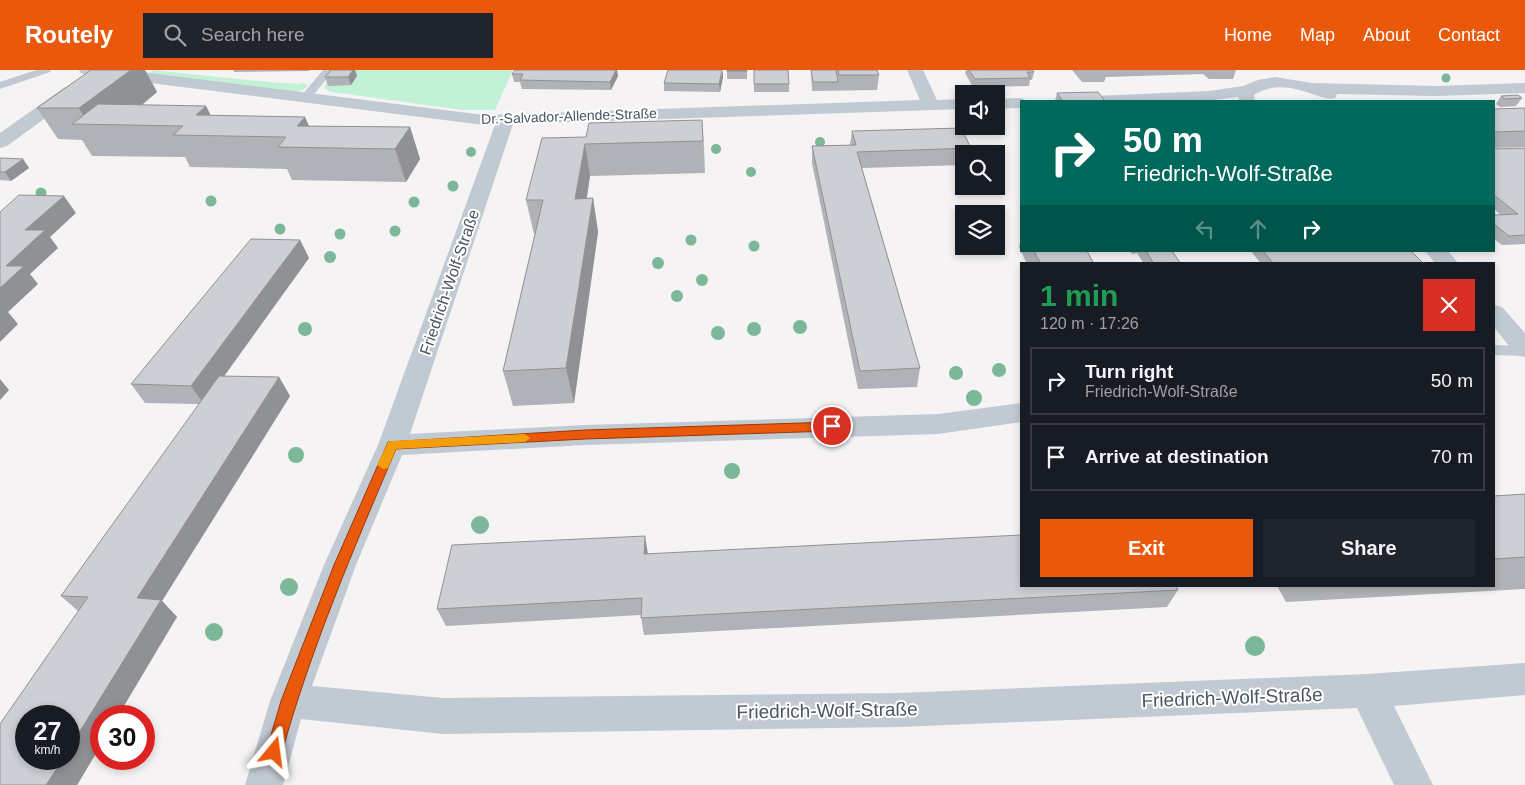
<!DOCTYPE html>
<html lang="en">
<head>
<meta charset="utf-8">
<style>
	:root { --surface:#171b24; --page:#20242c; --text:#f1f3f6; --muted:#9ea1a6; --line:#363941; --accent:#ea580c }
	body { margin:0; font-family:Arial,sans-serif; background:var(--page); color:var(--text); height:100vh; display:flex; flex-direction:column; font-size:19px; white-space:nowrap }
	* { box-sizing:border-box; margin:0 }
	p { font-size:16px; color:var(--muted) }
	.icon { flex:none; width:28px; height:28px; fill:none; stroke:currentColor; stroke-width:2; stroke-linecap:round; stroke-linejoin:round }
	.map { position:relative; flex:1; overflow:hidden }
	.drawer { position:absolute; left:1020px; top:192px; width:475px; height:325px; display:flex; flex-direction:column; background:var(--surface); border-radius:0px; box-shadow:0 2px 8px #0003 }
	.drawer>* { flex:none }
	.top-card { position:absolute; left:1020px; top:30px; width:475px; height:152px; border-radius:0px; box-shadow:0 2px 8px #0003; background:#00695c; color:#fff; overflow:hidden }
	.buttons { position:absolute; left:955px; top:15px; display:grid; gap:10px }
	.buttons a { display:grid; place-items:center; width:50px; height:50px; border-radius:0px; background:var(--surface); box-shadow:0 2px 8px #0003; font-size:25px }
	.speed { position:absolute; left:15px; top:635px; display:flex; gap:10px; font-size:25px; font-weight:700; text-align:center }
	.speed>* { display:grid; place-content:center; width:65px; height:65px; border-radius:50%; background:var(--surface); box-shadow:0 2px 8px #0003; line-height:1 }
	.speed small { font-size:12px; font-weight:400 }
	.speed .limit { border:8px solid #d22; background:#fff; color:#111 }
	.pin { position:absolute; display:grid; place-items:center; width:42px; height:42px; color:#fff; margin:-21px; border:2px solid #fff; border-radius:50%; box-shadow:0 1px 5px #0007 }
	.me { position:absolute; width:55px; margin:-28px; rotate:16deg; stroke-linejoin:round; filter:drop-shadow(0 0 4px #0008) }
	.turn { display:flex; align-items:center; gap:18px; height:105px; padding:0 20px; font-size:22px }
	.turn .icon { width:65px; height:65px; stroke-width:2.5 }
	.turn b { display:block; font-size:35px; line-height:42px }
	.lanes { display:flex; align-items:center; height:48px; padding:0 20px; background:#0003; justify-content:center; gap:25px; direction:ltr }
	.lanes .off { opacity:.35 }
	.round { display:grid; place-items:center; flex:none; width:52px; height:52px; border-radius:0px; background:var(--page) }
	.overview { display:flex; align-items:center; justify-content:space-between; height:85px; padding:0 20px }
	h1 { font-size:30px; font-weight:600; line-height:38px; color:#1e9e55 }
	.button { display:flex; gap:10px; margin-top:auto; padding:10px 20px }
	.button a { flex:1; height:58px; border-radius:0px; background:var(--accent); color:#fff; font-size:20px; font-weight:600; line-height:58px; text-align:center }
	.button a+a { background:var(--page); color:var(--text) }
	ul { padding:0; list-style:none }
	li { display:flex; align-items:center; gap:15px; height:68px; margin:0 10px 8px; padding:0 10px; border:2px solid var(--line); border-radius:0px }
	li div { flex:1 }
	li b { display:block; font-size:19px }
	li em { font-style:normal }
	header { display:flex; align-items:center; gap:30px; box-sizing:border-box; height:70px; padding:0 25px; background:var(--accent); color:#fff }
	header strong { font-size:24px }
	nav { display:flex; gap:28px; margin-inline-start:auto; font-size:18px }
	.search { width:350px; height:45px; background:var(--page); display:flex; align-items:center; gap:12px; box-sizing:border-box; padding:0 18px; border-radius:0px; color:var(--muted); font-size:19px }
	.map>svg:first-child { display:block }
</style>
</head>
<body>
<header>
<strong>Routely</strong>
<div class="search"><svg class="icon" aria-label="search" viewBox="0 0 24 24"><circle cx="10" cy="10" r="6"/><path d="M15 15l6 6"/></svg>Search here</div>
<nav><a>Home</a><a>Map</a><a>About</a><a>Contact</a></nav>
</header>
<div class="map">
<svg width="1525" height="715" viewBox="0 0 1525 715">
	<rect width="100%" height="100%" fill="#f5f3f3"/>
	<g fill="#c3f1d5">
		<path d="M153,0C202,5 250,11 299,14L302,13L308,15L303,20L293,22L148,4Z"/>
		<path d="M337,0H513L495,40H462L332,22L325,19L324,16Z"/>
	</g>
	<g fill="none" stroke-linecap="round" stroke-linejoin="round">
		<g fill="#c1cad2" fill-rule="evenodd">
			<path d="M36,0H51L50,2L0,19V12Z"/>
			<path d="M323,0H334L310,29H302L301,27L302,25Z"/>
			<path d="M1494,275L1525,276V286L1494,285Z"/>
		</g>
		<g fill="#c1cad2" fill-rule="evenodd">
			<path d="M79,0H126L484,45L920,30L907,0H923L937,30L964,29V39L513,54L410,364L585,355L938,344L1021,333V352L938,364L585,375L402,385L356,495L312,616L443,628L899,623L1367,604L1525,593V625L1394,636L1433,715H1394L1357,638L899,657L443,664L301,649L283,715H245L270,631L324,495L378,375L495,55H484L87,5L81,3Z"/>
			<path d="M1275,7L1312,13L1436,16L1525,13V23L1436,26L1337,24L1335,28C1326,30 1320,26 1312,24C1293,17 1271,13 1254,25L1255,31H1239L1238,27L1205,31H1086L1089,27L1095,26L1209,21L1243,16L1258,10Z"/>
			<path d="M71,16L77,17L79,21L77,25L7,76L0,78V63L65,17Z"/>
			<path d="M1021,28L1028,31H1021V38L996,39V29Z"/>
			<path d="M1425,181H1448L1459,194H1436Z"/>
			<path d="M1494,235L1502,237L1525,263V287L1516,285L1494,257Z"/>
		</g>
	</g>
	<g fill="#7bb799">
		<circle cx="1446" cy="8" r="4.5"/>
		<circle cx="820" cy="72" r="5"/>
		<circle cx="716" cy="79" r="5"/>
		<circle cx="471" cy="82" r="5"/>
		<circle cx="751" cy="102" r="5"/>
		<circle cx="453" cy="116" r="5.5"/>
		<circle cx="41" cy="123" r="5.5"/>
		<circle cx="211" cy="131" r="5.5"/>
		<circle cx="414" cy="132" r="5.5"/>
		<circle cx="280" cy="159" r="5.5"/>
		<circle cx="395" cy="161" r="5.5"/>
		<circle cx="340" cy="164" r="5.5"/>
		<circle cx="691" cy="170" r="5.5"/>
		<circle cx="754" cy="176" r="5.5"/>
		<circle cx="330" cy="187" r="6"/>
		<circle cx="658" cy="193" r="6"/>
		<circle cx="702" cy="210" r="6"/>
		<circle cx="677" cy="226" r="6"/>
		<circle cx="800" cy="257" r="7"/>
		<circle cx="305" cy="259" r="7"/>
		<circle cx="754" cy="259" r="7"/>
		<circle cx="718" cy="263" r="7"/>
		<circle cx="999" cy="300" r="7"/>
		<circle cx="956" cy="303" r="7"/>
		<circle cx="974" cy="328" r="8"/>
		<circle cx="296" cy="385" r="8"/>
		<circle cx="732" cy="401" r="8"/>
		<circle cx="480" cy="455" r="9"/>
		<circle cx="289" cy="517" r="9"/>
		<circle cx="214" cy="562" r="9"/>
		<circle cx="1255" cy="576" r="10"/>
	</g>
	<g fill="#b0b2b7">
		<path d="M91,0H145L157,22L142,35L206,36L210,45L305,47L309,56L410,57L420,89L406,112L292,110L287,99L190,97L185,87L92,86L82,70L58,69L37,38Z"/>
		<path d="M233,0H310L309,1L234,2Z"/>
		<path d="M331,0H355L357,6L351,15L328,16L325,7Z"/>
		<path d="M515,0H617L618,6L611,20L522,19L520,12H514L512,4Z"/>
		<rect x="727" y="0" width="20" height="9"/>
		<path d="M754,0L789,14V22H754Z"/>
		<path d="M811,0H877L879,5L877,20L812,21Z"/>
		<path d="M966,0H1033L1034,2L1032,10H1030L1029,16L973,17L965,3Z"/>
		<path d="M1072,0H1236L1233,9H1209L1203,4L1106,7L1104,12H1082Z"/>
		<path d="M723,7L720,22L664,21V13Z"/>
		<path d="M1057,23L1105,31H1055Z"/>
		<path d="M1501,26L1522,28L1516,36L1500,37L1496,34Z"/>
		<path d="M1525,38V77L1494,78V39Z"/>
		<path d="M702,50L705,103L590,106L587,128H593L598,162L574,333L513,336L503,301L535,164H534L526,130L586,67Z"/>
		<path d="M852,61L971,78L970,84H964V95L862,98L920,298L917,317L858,319L812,93V76L850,75Z"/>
		<path d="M1525,78V174L1502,175L1494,169V145H1501L1494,139V79Z"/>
		<path d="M0,88L23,89L29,98L11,111L0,110Z"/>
		<path d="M300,170L309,188L224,306L279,307L290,326L162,531L177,547L101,646V675L77,715L78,541L61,526L200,334L145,333L131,314Z"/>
		<path d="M1021,170V181H1087L1094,194H1027L1019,177Z"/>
		<path d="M1130,181H1181L1173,182L1181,194H1144L1137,183L1132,184Z"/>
		<path d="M1251,181H1411L1424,194H1261Z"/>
		<path d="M1525,424V519L1286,532L1277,516H1494V426Z"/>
		<path d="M648,484L1178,520L1167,537L644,565L641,548V545L446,556L437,539Z"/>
	</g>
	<g fill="#909195">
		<path d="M131,0H145L157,22L117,55L88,54L79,38Z"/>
		<path d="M353,0H355L357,6L351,15L348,7Z"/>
		<path d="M616,0H617L618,6L611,20L610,12Z"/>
		<path d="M723,0V7L720,22L719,14Z"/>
		<path d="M206,36L221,66L196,45Z"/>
		<path d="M305,47L318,78L297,56Z"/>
		<path d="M702,50L704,81L705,103L703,71Z"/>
		<path d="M410,57L420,89L406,112L395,79Z"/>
		<path d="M585,74L590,106L581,162L575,129Z"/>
		<path d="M23,89L29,98L11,111L5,102Z"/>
		<path d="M64,126L76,143L50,167L58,178L30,204L38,214L8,242L18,254L0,272V218L6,196L25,160Z"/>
		<path d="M593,128L598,162L574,333L566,298Z"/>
		<path d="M300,170L309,188L204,334L191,316Z"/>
		<path d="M279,307L290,326L162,531L177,547L118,646H101V675L77,715H46L63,689H69V679L137,528Z"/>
		<path d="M0,309L9,320L0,330Z"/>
		<path d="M645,466L648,484H644Z"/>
	</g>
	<g fill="#cdcfd5" stroke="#909195">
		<path d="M91,0H131L79,38H37Z"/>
		<path d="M331,0H353L348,7H325Z"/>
		<path d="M515,0H616L610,12L520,10L523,4H512Z"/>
		<path d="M668,0H722L719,14L664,13Z"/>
		<rect x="727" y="0" width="20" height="1"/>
		<path d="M754,0H788L789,14H754Z"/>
		<path d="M811,0H836L838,12H813Z"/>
		<path d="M838,0H877L879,5H839Z"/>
		<path d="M969,0H1033L1034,2H1027L1030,8L975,9Z"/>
		<path d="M1098,22L1105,31H1063L1057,23Z"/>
		<path d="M1518,25L1522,28L1505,29L1501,26Z"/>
		<path d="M98,34L206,36L196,45L305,47L297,56L410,57L395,79L278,77L286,67L173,65L183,56L72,54Z"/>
		<path d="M1525,38V61L1494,62V39Z"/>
		<path d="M702,50L703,71L585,74L575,129L593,128L566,298L503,301L543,130H526L542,68L586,67L589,53Z"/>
		<path d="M961,58L971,78L857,82L920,298L860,301L812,76L856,75L852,61Z"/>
		<path d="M1525,78V165L1509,166L1494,154V145L1518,144L1494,125V79Z"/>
		<path d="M0,88L23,89L5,102H0Z"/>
		<path d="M19,125L64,126L25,160H45L6,196H24L0,218V142Z"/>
		<path d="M251,169L300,170L191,316L131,314Z"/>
		<path d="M1034,181H1087L1094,194H1041Z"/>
		<path d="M1146,181H1172L1181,194H1154Z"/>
		<path d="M1263,181H1411L1424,194H1274Z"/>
		<path d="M219,306L279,307L137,528L161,530L69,679V646H26V689H63L46,715H0V654L88,527L61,526Z"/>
		<path d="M1525,424V487L1494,489V426Z"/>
		<path d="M1021,465V516H1176L1178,520L641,548L642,528L437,539L452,475L645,466L644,484Z"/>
	</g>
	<path fill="#ea580c" stroke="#983908" d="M832,352L838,356L832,361L585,369L396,379C354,478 311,578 282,682L280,687L274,689L268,687L266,682L281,631L334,495L388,372L585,360Z"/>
	<path fill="#f59e0b" d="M525,364L530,368L525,372L396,379L388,398L383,399L377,395L388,372L392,371Z"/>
	<g text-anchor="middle" stroke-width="4" stroke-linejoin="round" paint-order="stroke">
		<g font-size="14" fill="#4a5661" stroke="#fff">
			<text transform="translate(569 46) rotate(-2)" y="5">Dr.-Salvador-Allende-Straße</text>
		</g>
		<g font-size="16" fill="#4a5661" stroke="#fff">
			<text transform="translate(449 212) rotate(-71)" y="6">Friedrich-Wolf-Straße</text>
		</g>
		<g font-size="19" fill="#4a5661" stroke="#fff">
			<text transform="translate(1232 627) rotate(-2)" y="7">Friedrich-Wolf-Straße</text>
			<text transform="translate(827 640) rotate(-1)" y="7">Friedrich-Wolf-Straße</text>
		</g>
	</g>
</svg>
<div class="buttons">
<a><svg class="icon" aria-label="sound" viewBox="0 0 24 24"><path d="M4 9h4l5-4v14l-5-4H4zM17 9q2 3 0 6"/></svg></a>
<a><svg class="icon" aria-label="search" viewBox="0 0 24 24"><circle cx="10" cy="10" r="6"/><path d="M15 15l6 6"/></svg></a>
<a><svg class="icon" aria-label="layers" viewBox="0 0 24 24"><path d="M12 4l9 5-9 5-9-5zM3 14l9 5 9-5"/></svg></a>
</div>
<div class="speed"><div>27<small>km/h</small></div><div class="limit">30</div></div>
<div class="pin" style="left:832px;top:356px;background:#d93025"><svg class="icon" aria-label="arrive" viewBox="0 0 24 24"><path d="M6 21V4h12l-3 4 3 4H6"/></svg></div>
<svg class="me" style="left:274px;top:682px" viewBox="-20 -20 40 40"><path d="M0-17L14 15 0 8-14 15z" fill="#ea580c" stroke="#fff" stroke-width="4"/></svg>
<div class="top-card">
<div class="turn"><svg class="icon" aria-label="right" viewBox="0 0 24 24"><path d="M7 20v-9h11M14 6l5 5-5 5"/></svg><div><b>50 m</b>Friedrich-Wolf-Straße</div></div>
<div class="lanes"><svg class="icon off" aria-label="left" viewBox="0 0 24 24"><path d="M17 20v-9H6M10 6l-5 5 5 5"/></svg><svg class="icon off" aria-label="ahead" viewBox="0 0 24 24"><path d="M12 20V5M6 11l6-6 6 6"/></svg><svg class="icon" aria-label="right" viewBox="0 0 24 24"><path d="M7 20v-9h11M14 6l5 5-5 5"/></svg></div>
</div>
<section class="drawer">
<div class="overview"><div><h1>1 min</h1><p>120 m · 17:26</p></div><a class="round" style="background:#d93025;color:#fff"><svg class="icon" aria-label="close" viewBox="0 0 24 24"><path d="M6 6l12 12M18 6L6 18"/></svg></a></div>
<ul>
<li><svg class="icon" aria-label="right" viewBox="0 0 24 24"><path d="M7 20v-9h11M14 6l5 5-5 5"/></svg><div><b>Turn right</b><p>Friedrich-Wolf-Straße</p></div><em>50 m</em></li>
<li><svg class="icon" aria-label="arrive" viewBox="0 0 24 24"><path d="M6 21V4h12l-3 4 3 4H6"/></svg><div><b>Arrive at destination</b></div><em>70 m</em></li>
</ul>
<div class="button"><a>Exit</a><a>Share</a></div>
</section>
</div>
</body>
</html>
